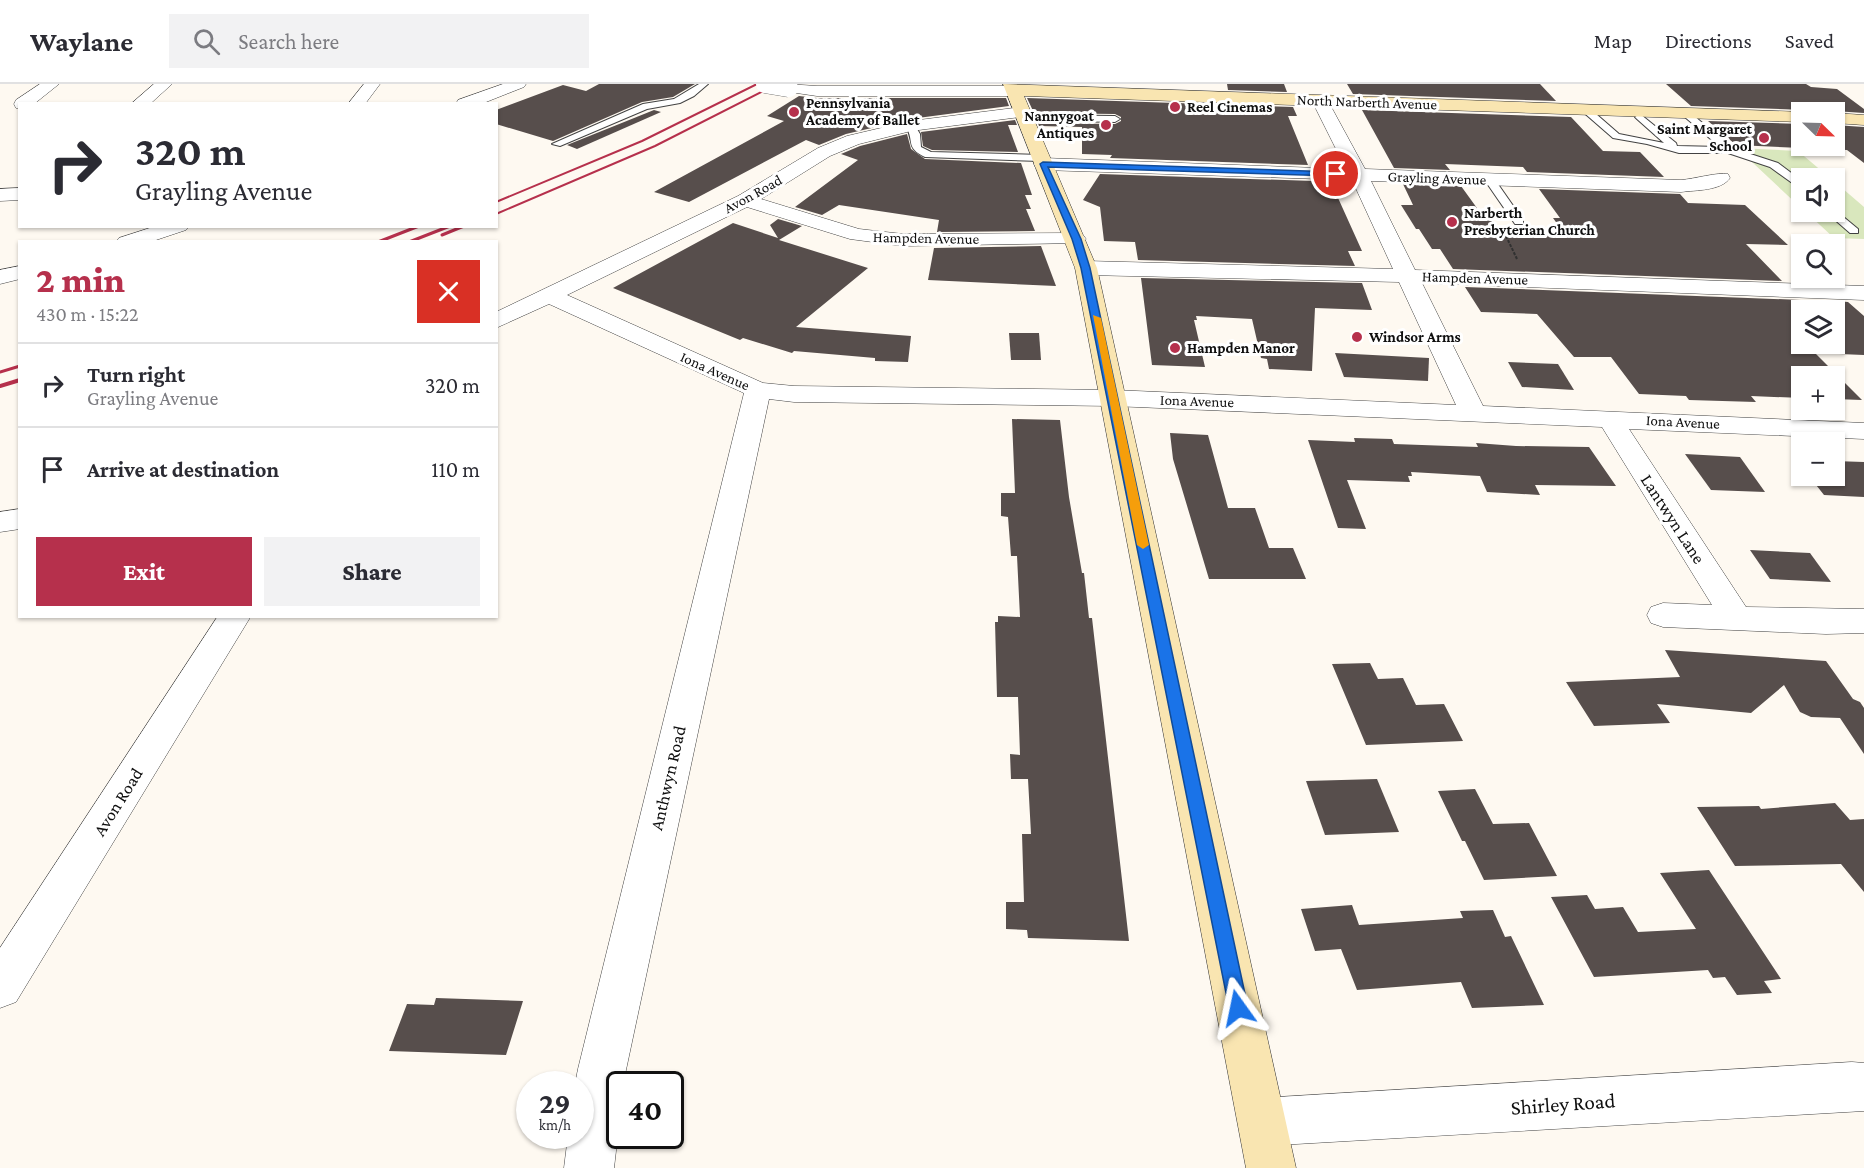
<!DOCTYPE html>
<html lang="en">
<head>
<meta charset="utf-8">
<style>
	:root { --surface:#fff; --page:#f2f2f3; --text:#2b2b33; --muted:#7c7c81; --line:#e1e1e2; --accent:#b6304c }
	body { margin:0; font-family:"Crimson Pro",serif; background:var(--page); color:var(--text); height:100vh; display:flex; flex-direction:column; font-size:22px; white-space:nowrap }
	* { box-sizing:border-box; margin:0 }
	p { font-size:20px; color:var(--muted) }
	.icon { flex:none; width:33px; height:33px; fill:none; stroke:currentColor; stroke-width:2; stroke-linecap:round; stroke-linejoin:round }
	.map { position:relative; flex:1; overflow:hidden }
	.panel { position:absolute; left:18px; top:156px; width:480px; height:378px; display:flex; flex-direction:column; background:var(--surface); border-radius:0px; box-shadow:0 2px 4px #0004 }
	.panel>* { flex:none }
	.guide { position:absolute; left:18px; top:18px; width:480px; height:126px; border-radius:0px; box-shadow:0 2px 4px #0004; background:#fff; color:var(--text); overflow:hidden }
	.needle { width:39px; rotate:113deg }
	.tools { position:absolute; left:1791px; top:18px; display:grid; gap:12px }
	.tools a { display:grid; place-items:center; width:54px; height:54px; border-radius:0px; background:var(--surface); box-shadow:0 2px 4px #0004; font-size:30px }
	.speed { position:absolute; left:516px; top:987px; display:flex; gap:12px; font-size:30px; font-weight:700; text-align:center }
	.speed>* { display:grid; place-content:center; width:78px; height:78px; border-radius:50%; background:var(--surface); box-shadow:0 2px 4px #0004; line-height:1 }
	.speed small { font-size:15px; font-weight:400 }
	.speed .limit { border:3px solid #111; border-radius:9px; background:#fff; color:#111 }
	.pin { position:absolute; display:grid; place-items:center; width:51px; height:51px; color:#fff; margin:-26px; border:3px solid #fff; border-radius:50%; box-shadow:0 2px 6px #0007 }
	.me { position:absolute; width:66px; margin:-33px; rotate:348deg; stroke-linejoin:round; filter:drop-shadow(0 0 4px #0008) }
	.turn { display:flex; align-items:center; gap:21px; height:126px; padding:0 18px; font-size:27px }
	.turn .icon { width:78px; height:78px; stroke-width:2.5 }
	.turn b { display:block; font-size:42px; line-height:51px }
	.round { display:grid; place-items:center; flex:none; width:63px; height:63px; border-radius:0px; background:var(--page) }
	.summary { display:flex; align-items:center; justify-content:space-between; height:102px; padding:0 18px }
	h1 { font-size:36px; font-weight:800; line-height:45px; color:var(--accent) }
	.primary-button { display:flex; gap:12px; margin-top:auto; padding:12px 18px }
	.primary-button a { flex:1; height:69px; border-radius:0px; background:var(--accent); color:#fff; font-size:24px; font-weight:800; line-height:69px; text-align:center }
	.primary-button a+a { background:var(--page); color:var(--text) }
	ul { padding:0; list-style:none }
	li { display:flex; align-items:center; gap:18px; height:84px; padding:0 18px; border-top:2px solid var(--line) }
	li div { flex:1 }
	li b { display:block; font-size:22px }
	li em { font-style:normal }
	header { display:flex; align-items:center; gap:36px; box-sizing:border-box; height:84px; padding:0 30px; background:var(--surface); border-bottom:2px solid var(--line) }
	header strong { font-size:28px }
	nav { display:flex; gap:33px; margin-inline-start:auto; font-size:21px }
	.search { width:420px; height:54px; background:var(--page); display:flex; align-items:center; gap:15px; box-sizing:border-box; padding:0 21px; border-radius:0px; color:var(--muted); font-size:22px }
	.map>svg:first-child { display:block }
</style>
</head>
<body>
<header>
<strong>Waylane</strong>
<div class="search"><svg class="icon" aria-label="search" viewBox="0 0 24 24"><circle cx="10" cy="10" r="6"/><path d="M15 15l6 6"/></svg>Search here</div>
<nav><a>Map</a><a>Directions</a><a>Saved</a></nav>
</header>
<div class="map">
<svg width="1864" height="1084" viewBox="0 0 1864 1084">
	<rect width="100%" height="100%" fill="#fef9f1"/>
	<g fill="#d9e7bd">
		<path d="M1737,64L1798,67L1830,94H1802L1801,124Z"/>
		<path d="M1835,98L1864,123V155L1834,154L1806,128H1834Z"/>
	</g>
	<g fill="#574e4c">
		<path d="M599,0H695L673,13L642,18L553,57L496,40V26L563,1L586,7Z"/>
		<path d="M1227,0H1284L1287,8L1228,6Z"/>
		<path d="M1347,0H1540L1556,17L1353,10Z"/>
		<path d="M1666,0H1806L1811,3L1837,5L1864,25V29L1834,27L1807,28L1805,26L1691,22Z"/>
		<path d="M799,12L817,14H1006L1009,22L910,35L846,50L819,61L806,56L689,118L654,108L784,37L767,32Z"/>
		<path d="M1027,14L1293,23L1297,32H1288L1308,81L1110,74L1112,71L1082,70V43L1039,42L1038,39L1115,40L1121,37V33L1115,30L1034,29Z"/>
		<path d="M654,26L661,28L577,65L567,61Z"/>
		<path d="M1362,26L1571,33L1603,67L1640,68L1664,93L1527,88L1523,83L1445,80L1450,86L1394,84Z"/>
		<path d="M1015,36L1017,41H1008L1018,68L932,66L923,62L921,48Z"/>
		<path d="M1708,37L1802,40V62H1834V41L1864,43V79L1847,66L1736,61Z"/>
		<path d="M907,50L911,65L925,75L1021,79L1032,111H1025L1031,125H1026L1035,147L937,148L939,136L839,121L822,131L795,123L858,76L841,70L860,62Z"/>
		<path d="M1100,90L1314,97L1317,104L1334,105L1362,167H1348L1355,182L1138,176L1135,158L1104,157L1100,123L1083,116Z"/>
		<path d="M1403,100L1461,102L1482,131H1487L1495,142L1561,145L1553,134H1560L1539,105L1680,110L1688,119L1745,121L1788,161L1746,160L1782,197L1453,185L1440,165H1432L1419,145H1416L1401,121H1413Z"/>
		<path d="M778,135L802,142L779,156L868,184L796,243L911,252L908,278L875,277V274L794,267L792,269L743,254L740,256L613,204L733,139L778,154L770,141Z"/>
		<path d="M1041,162L1056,202L928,196L934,164Z"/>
		<path d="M1141,194L1362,199L1372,226L1315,224L1312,287L1269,285L1267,275L1261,274L1252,235L1196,232L1197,236H1194L1205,283L1152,281Z"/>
		<path d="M1465,203L1801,216L1812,226H1802V260H1834V217L1848,218L1864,232V271L1815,269L1862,316L1834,315V292H1802V314L1751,312L1756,318L1689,316L1686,312L1639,310L1611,273H1574L1537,230L1481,228Z"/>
		<path d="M1009,249H1039L1041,276H1011Z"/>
		<path d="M1335,269L1429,274L1428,297L1344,293Z"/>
		<path d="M1508,278L1558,280L1574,306L1522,303Z"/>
		<path d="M1012,335L1060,336L1069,413L1082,489H1084L1089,534H1092L1129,857L1028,854L1027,846L1006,845V818H1024L1022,750H1031L1028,695H1011L1010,670L1020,671L1018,613H997L995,538H998V532L1020,533L1017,472H1011L1008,433L1001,432V409H1015Z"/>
		<path d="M1170,349L1208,351L1228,424H1255L1269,464H1293L1306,495H1209L1173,375Z"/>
		<path d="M1354,354L1392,355L1394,360L1478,363L1476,359L1516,362L1589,363L1616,402L1535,401L1540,411L1487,408L1480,392L1411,388L1412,392H1408L1410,398L1347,396L1366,445L1338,444L1308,356L1355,358Z"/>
		<path d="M1685,370L1740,373L1765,408L1711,406Z"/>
		<path d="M1834,377L1864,378V413L1824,411L1809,392H1834Z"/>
		<path d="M1750,466L1810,469L1831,498L1770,495Z"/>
		<path d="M1665,566L1826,577L1853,615L1860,618L1864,624V670L1840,634L1811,633L1800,628L1784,601L1751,629L1657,620L1670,639L1594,642L1566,598L1680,593Z"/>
		<path d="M1370,579L1378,595L1403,594L1416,621L1444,620L1463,657L1366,661L1332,580Z"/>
		<path d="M1377,695L1399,748L1325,751L1306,697Z"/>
		<path d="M1475,705L1493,740L1529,739L1557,792L1484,796L1465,757H1462L1438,707Z"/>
		<path d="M1835,719L1850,736L1864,735V808L1841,780L1735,782L1697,723L1759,722L1761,725Z"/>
		<path d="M1709,786L1781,895L1764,897L1772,909L1737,911L1725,893L1713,894L1708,886L1594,893L1551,813L1587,811L1595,825L1623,823L1638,848L1696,845L1660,789Z"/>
		<path d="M1352,821L1359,841L1463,834L1460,827L1493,826L1505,853L1511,852L1544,921L1472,924L1461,898L1357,906L1341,865L1315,867L1301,825Z"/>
		<path d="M436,914L523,917L506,971L389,967L407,920L434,921Z"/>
	</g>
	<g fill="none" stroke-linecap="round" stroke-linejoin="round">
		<g stroke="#424242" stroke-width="2">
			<g id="lane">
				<path d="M699,0H708L694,12L680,19L647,25L560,62L552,60L643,20L674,15Z"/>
				<path d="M1582,23H1588L1619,50L1664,59L1637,35L1635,33L1640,30L1676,59L1677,62L1720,63L1679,28L1687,26L1732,64L1778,79L1802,97V106L1770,83L1728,69H1679L1647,60L1613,54L1582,27Z"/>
				<path d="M1021,31L1115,32L1120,35L1115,38L1024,36L1019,33Z"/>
				<path d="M911,39L914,40L920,50L921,63L931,68L1041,71L1046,74L1041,77L925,73C905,63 915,59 906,42Z"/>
				<path d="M1489,92L1493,93L1523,136V140H1515L1484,95Z"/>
				<path d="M1835,126L1858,145V149H1850L1826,128Z"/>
			</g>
		</g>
		<g stroke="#424242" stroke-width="1">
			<g id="street">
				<path d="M40,0H59L34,20H20V24H16L14,20L16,16Z"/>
				<path d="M154,0H172L150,20H131Z"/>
				<path d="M364,0H380L365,20H348Z"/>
				<path d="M503,0H526L524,3L481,20H456L458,16Z"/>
				<path d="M786,0L817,2H1014L1022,7L1014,12H817L783,7L781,4Z"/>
				<path d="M1320,12L1328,17L1365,85L1681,96C1694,95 1718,88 1728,90L1730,94C1721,107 1696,106 1681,108L1371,97L1415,186L1864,202V216L1422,199L1483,322L1864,339V355L1629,345L1746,523L1864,525V549L1826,550L1663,543L1651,539L1647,531L1651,523L1663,519L1712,521L1602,343L1113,322L794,318L769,315L623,1000H620V1032L614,1084H564L568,1052H580V1000H575L578,985L744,309L549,220L496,244V228L738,112L818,64L847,52L911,37L1022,23L1028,24L1030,28L1028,32L911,47L859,60L830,72L761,115L859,145L903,150L1076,149L1083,151L1086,155L1083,159L903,162L850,155L747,123L567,211L763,299L794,302L1113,306L1456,321L1399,198L1086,191L1078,189L1075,184L1078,179L1086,177L1393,185L1352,96L1043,86L1036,84L1034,80L1036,76L1043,74L1346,85L1312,17Z"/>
				<path d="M20,104V116L0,117V105Z"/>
				<path d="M156,142H189L186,146L150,158H116L119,154Z"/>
				<path d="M20,182V195L0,200V186Z"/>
				<path d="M20,425V445L0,448V428Z"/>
				<path d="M218,532H251L16,918L0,924V864Z"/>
				<path d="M1852,978L1864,979V1027L1262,1062L1245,1055L1238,1038L1245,1021L1262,1014Z"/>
			</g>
		</g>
		<g stroke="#313131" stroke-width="1">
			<g id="secondary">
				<path d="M1003,0L1805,28H1802V38L1024,12L1097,184L1296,1084H1246L1075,184Z"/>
				<path d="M1834,29L1864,31V41L1834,39Z"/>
			</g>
		</g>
		<path stroke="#313131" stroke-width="2" stroke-dasharray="3 1.5" stroke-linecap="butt" d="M1506,152L1517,175"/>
		<use href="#lane" fill="#fff" fill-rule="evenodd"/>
		<use href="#street" fill="#fff" fill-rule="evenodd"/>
		<use href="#secondary" fill="#f9e5b1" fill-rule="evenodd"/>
		<g stroke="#b6304c" stroke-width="2">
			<path d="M496,118L642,57L757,0"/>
			<path d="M496,130L655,62L777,0"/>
		</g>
		<g stroke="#b6304c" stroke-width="3">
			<path d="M442,151L464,142"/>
			<path d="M378,158L419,142"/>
			<path d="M409,158L450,142"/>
			<path d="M0,288L20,282"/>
		</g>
		<path stroke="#b6304c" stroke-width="4" d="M0,302L20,296"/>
		<g stroke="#424242" stroke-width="19" stroke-linecap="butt">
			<path id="street-bridge" d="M765,0L789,4"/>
		</g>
		<use href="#street-bridge" stroke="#fff" stroke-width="18"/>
	</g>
	<path fill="#1a73e8" stroke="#114b97" stroke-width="1.5" d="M1043,78L1336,88L1340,90L1336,92L1048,83L1081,155L1090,184L1248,924L1245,931L1238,933L1232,931L1229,924L1081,184L1072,155L1040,80Z"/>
	<path fill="#f59e0b" d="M1093,231L1101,234L1149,461L1143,465L1137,461Z"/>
	<g fill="#b6304c" stroke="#fff" stroke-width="2">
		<circle cx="1175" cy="23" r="6"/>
		<circle cx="794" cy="28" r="6"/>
		<circle cx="1106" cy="41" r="6"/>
		<circle cx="1764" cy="54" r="6"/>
		<circle cx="1452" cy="138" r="6"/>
		<circle cx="1357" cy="253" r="6"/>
		<circle cx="1175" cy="264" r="6"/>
	</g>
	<g text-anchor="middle" stroke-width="6" stroke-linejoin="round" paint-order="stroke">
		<g font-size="15" fill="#0f0f0f" stroke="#fff">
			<text transform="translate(1367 18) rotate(2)" y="5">North Narberth Avenue</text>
			<text transform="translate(1437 94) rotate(2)" y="5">Grayling Avenue</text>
			<text transform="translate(753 110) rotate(-29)" y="5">Avon Road</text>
			<text transform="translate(926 154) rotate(1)" y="5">Hampden Avenue</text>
			<text transform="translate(1475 194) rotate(2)" y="5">Hampden Avenue</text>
			<text transform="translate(715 287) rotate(24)" y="5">Iona Avenue</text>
			<text transform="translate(1197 317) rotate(2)" y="5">Iona Avenue</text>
			<text transform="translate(1683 338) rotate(3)" y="5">Iona Avenue</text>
		</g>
		<g font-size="15" font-weight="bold" fill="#0f0f0f" stroke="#fff" text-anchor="start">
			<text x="806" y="24">Pennsylvania<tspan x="806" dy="17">Academy of Ballet</tspan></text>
			<text x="1187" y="28">Reel Cinemas</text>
			<text x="1094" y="37" text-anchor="end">Nannygoat<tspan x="1094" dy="17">Antiques</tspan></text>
			<text x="1752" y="50" text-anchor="end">Saint Margaret<tspan x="1752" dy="17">School</tspan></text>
			<text x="1464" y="134">Narberth<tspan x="1464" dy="17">Presbyterian Church</tspan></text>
			<text x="1369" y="258">Windsor Arms</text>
			<text x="1187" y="269">Hampden Manor</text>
		</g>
		<g font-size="18" fill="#0f0f0f" stroke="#fff">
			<text transform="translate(1673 435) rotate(57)" y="6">Lantwyn Lane</text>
			<text transform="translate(668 694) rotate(-77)" y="6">Anthwyn Road</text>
			<text transform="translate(118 718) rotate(-58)" y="6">Avon Road</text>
		</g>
		<g font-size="21" fill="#0f0f0f" stroke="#fff">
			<text transform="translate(1563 1020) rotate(-4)" y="7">Shirley Road</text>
		</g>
	</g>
</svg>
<div class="tools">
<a><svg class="needle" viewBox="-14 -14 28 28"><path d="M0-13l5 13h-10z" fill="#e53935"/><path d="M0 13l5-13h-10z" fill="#7c7c81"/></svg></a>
<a><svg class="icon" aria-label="sound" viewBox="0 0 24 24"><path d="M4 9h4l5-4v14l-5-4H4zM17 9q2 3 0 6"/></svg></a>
<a><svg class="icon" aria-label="search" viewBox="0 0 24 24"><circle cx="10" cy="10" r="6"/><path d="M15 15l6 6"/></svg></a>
<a><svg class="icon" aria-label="layers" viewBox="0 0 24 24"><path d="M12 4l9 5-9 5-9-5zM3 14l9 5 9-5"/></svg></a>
<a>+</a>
<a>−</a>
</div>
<div class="speed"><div>29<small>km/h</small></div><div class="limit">40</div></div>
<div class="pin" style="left:1336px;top:90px;background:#d93025"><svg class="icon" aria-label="arrive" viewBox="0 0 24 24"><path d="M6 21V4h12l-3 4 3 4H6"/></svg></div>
<svg class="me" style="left:1238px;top:924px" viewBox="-20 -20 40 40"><path d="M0-17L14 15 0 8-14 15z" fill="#1a73e8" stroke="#fff" stroke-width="4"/></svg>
<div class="guide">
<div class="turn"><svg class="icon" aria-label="right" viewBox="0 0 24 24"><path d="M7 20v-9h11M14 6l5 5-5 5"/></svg><div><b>320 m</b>Grayling Avenue</div></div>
</div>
<section class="panel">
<div class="summary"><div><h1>2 min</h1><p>430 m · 15:22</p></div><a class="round" style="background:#d93025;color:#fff"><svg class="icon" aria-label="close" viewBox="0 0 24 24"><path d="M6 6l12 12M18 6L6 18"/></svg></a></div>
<ul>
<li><svg class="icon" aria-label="right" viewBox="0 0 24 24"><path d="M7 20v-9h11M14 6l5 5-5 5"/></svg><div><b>Turn right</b><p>Grayling Avenue</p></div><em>320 m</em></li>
<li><svg class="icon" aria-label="arrive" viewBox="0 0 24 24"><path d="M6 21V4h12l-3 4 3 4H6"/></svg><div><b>Arrive at destination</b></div><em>110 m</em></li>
</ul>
<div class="primary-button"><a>Exit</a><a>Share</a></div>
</section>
</div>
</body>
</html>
